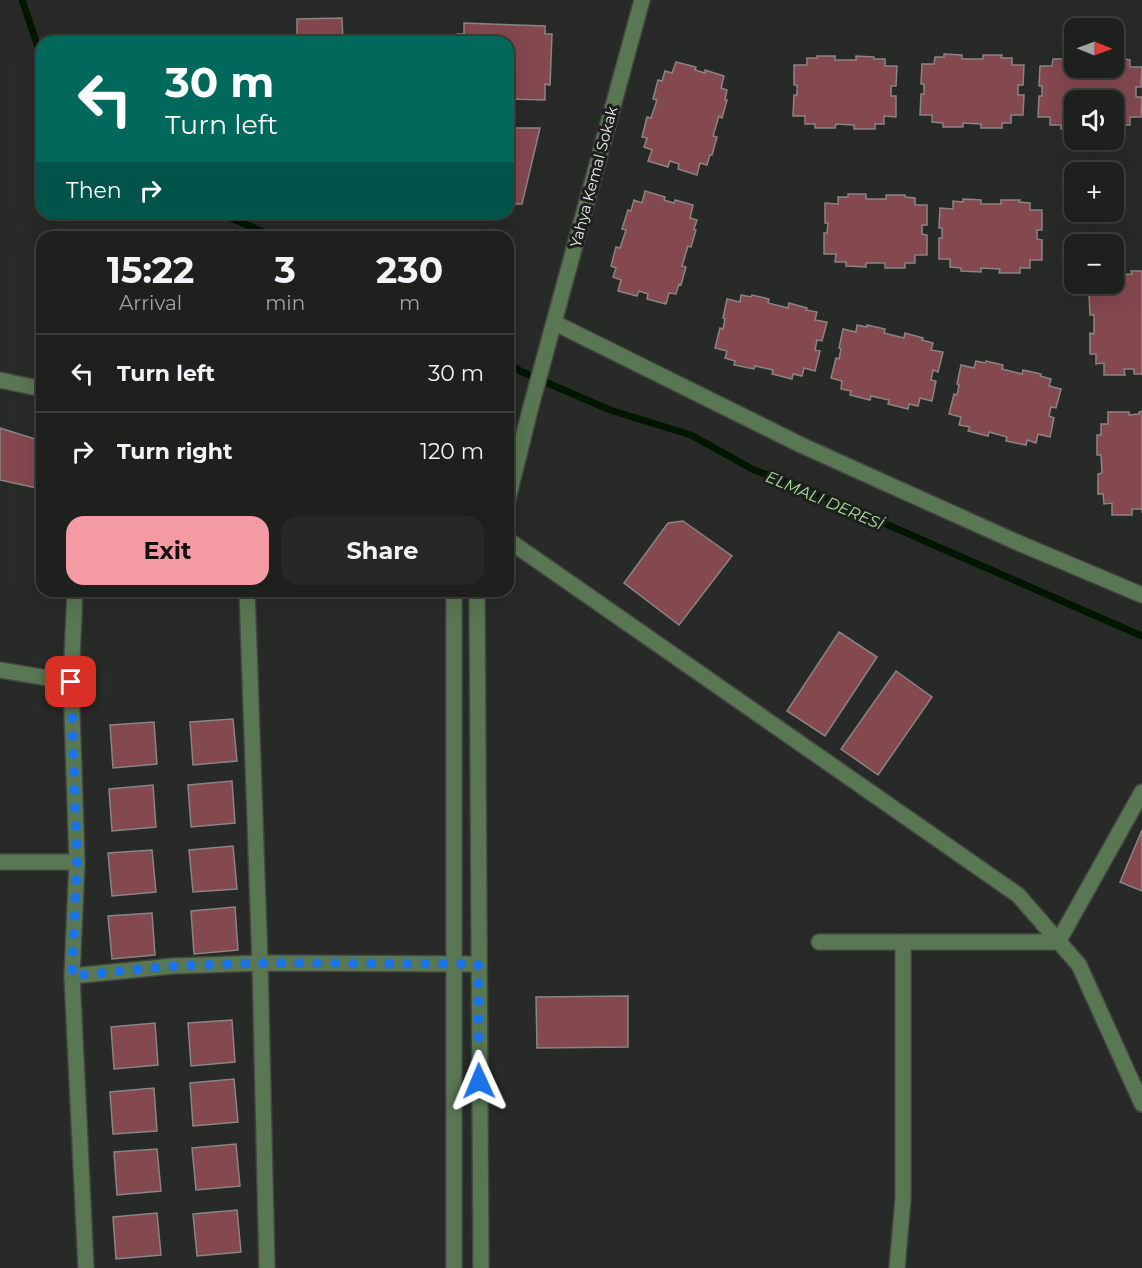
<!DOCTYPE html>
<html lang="en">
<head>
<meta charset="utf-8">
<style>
	:root { --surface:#1d201d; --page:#252826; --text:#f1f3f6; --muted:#a0a3a4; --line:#3b3e3b; --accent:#f49aa3 }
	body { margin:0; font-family:Montserrat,sans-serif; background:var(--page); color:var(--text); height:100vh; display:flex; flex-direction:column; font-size:22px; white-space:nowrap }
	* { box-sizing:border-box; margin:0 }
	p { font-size:20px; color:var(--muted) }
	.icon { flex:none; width:33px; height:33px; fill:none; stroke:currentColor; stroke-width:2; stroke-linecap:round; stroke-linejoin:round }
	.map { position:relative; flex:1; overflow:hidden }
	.drawer { position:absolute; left:36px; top:231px; width:478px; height:366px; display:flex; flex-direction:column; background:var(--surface); border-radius:18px; box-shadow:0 6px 24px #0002,0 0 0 2px var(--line) }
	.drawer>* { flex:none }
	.guide { position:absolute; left:36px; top:36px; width:478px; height:183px; border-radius:18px; box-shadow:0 6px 24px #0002,0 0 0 2px var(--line); background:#00695c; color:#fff; overflow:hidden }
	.needle { width:39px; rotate:91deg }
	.fabs { position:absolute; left:1064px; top:18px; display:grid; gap:12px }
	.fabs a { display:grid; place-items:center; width:60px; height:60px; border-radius:12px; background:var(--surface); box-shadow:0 6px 24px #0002,0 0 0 2px var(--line); font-size:30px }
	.pin { position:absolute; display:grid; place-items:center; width:51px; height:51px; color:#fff; margin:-26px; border-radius:12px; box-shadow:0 3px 9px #0006 }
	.me { position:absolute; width:66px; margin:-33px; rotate:359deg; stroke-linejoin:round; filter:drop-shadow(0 0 4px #0008) }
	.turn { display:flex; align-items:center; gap:21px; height:126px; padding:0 30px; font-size:27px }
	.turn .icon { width:78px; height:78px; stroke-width:2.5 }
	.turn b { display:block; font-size:42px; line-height:51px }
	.then { display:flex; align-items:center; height:57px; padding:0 30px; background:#0003; gap:12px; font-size:22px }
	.eta { display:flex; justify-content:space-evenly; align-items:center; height:102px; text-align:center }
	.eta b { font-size:36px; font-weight:700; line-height:42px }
	.action { display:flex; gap:12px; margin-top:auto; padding:12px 30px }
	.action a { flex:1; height:69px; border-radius:18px; background:var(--accent); color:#111; font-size:24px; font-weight:700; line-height:69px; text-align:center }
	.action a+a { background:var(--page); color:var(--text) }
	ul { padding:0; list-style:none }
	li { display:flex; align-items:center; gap:18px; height:78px; padding:0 30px; border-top:2px solid var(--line) }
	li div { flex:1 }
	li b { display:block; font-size:22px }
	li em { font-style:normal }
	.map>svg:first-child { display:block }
</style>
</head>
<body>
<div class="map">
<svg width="1142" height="1268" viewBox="0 0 1142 1268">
	<rect width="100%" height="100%" fill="#272a27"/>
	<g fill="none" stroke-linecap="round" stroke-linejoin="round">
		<g stroke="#001600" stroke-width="7">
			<path d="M22,0L42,59"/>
			<path d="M219,213L275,237"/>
			<path d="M508,363L520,371L610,410L691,435L754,470L799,486L1142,636"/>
		</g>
	</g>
	<g fill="#84484f" stroke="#8a8484" stroke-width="1.5">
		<path d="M342,18L343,42H297V19Z"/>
		<path d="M464,23L545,26V34H552L550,85L545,84V100L508,99V42H456L457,34H464Z"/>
		<path d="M944,54L962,55V59H983V55H1002L1001,58H1012V65H1024L1023,85H1018V95H1024L1023,115H1011V123H1002V128H981V124L963,123V127H943V123L932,122V115H920L921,94H924V84H921L922,64H934L935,57H944Z"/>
		<path d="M817,56H835V60H856V56L874,57V59H885V66H897L896,86H891V96H896V117L884,116V124H875V129H854V125L836,124L835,128H815V124H805V116H793L794,95H797V85H794V65H807V58H817Z"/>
		<path d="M1063,56L1074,57V68H1113V57L1130,60V67H1142L1141,87H1136V97H1142L1141,117H1130V125H1120V130H1113V100H1074V129H1061V125H1050V117H1038L1039,96H1042V86H1039L1040,66H1052L1053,59H1063Z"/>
		<path d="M676,62L696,67L695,70L705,73V70L724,76L721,88L727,90L725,100H727L722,118L719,116L713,136L717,137L712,155H710L707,165L700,163L697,175L678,169L679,164L670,161L668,167L648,161L652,150L644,147L647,138L642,137L647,117L651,118L657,100L653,99L658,80L662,81L665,71L672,73Z"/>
		<path d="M508,128H540L522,204H508Z"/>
		<path d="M645,191L665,197L664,200L674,203L675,200L693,205L690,218L697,220L694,229L696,230L691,247L688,246L682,266L686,267L681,285L679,284L676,294L669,293L666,304L647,299L648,294L639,291L637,296L618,291L621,280L613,277L616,268L611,266L616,247L620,248L626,230L622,229L628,210L631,211L634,200L642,203Z"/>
		<path d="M848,194H866V199H886V195H905V197L915,198V205H927V225H922V234L927,235V255H915V263H905V268H885V263H866V267L846,266V262H835L836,254H824V233H827L828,223H825V203L838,204V197H848Z"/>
		<path d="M963,199L981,200V204H1001V200H1020L1019,202L1030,203V210H1042V230H1037V239L1042,240V260H1030V268H1020V273H999L1000,269L981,268V272L961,271V268L950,267V259H939V238H942V228H939L940,208L953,209V201L963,202Z"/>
		<path d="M1131,271H1142V374H1134V369H1124L1125,375H1104V363L1096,364V354H1090V333L1094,334V315H1090L1089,295H1093V284H1113V272H1121V275L1132,274Z"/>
		<path d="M741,295L751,297L752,295L769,299L768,303L788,308L789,303L807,308L806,310L817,312L815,320L827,322L822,341L817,340L815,350L820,351L815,371L804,368L802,376L793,374L792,379L772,374L773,370L755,366L754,369L734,365L735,361L725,358L727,351L715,348L720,328L723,329L725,319L723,318L727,299L740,302Z"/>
		<path d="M857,325L867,327V325L885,329L884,333L904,338L905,333L923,338L922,340L933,343L931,350L943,352L938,372L933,370L931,380L936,381L932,401L920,398L918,406L909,404L908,409L888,404L889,400L871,396L870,400L850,395L851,391L841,389L842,381L831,378L836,358L839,359L841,349L839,348L843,329L856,332Z"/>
		<path d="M976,361L985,363L986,361L1003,365L1002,369L1022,374L1023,370L1041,374L1040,376L1051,379L1049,386L1061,389L1056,408L1051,407L1049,416L1054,418L1050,437L1038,434L1036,443L1027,440L1026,445L1006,441L1007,437L989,432L988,436L968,431L970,427L959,425L961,417L949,414L954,394L957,395L959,385L957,384L961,365L974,368Z"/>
		<path d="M1142,411V513V509H1132V515H1112V503L1104,504L1103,494H1098V474L1102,473L1101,455H1097V435H1101V424H1108V412H1129V415L1139,414V412Z"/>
		<path d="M0,428L38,440L42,445L41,489L0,480Z"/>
		<path d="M683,521L732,556L679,625L624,583L668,523Z"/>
		<path d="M184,591H238V593L185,598Z"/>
		<path d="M839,632L877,657L825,736L787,711Z"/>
		<path d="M896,671L932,697L878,775L841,749Z"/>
		<path d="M233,719L237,761L193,765L190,722Z"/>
		<path d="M154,722L157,764L113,768L110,725Z"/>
		<path d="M232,781L235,823L191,827L188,785Z"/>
		<path d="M153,785L156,827L112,831L109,789Z"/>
		<path d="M1142,830V891L1120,882Z"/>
		<path d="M233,846L237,889L193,892L189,850Z"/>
		<path d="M152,850L156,892L112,896L108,853Z"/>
		<path d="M235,907L238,950L194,954L191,911Z"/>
		<path d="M152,913L155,955L112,959L108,916Z"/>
		<path d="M628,996V1047L537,1048L536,997Z"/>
		<path d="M232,1020L235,1062L191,1066L188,1023Z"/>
		<path d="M155,1023L158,1065L114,1069L111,1027Z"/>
		<path d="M234,1079L238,1122L193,1126L190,1083Z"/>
		<path d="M154,1088L157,1131L113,1134L110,1092Z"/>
		<path d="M236,1144L240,1186L196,1190L192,1148Z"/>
		<path d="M157,1149L161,1191L117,1195L114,1152Z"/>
		<path d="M237,1210L241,1252L197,1256L193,1214Z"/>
		<path d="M157,1213L161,1255L116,1259L113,1217Z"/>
	</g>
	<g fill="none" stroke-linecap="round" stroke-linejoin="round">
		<g stroke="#434643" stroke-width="18">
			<g id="minor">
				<path d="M555,323L801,445L1014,541L1142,595"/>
				<path d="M0,380L42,389"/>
				<path d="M508,499L530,410L642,0"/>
				<path d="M508,540L1018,895L1079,965L1142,1104"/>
				<path d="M75,591L71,682L77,862L72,976L86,1268"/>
				<path d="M247,591L260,963L267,1268"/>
				<path d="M454,591V1268"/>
				<path d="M477,591L481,1268"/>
				<path d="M0,670L71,682"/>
				<path d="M0,862H77"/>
				<path d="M819,942H1058L1142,792"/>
				<path d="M72,976L173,966L260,963L478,964"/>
				<path d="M897,1268L903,1199V942"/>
			</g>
		</g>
		<use href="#minor" stroke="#597753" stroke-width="15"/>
	</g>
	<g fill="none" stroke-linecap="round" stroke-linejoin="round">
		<path stroke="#1a73e8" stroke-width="10" stroke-dasharray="0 18" d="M71,682L77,862L72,976L173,966L260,963L478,964L479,1081"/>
	</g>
	<g text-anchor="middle" stroke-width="6" stroke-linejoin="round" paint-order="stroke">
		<g font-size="15" fill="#eef0ee" stroke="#1e201d">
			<text transform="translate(594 177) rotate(-75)" y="5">Yahya Kemal Sokak</text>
		</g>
		<g font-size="16" font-style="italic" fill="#a6e19b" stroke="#1e201d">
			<text transform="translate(825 500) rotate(23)" y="6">ELMALI DERESİ</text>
		</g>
	</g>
</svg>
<div class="fabs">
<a><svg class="needle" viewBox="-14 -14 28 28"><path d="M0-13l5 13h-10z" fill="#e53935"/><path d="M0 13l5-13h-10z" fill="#a0a3a4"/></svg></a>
<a><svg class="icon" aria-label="sound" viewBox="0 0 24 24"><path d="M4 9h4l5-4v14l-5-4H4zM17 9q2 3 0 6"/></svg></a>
<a>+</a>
<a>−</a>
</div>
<div class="pin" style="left:71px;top:682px;background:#d93025"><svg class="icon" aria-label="arrive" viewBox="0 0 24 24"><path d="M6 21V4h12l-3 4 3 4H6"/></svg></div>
<svg class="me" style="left:479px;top:1081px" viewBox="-20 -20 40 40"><path d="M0-17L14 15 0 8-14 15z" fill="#1a73e8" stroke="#fff" stroke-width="4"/></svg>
<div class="guide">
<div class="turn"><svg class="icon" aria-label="left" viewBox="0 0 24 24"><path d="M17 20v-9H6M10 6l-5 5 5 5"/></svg><div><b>30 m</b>Turn left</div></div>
<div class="then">Then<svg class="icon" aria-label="right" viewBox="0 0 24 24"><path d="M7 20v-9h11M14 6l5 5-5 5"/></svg></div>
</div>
<section class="drawer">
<div class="eta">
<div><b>15:22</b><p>Arrival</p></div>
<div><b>3</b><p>min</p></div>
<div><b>230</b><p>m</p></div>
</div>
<ul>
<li><svg class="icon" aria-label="left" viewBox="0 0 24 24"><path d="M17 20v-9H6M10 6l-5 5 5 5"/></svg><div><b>Turn left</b></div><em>30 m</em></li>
<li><svg class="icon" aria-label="right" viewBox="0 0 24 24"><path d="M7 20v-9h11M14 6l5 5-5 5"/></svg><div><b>Turn right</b></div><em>120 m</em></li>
</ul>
<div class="action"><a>Exit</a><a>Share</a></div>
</section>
</div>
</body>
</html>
